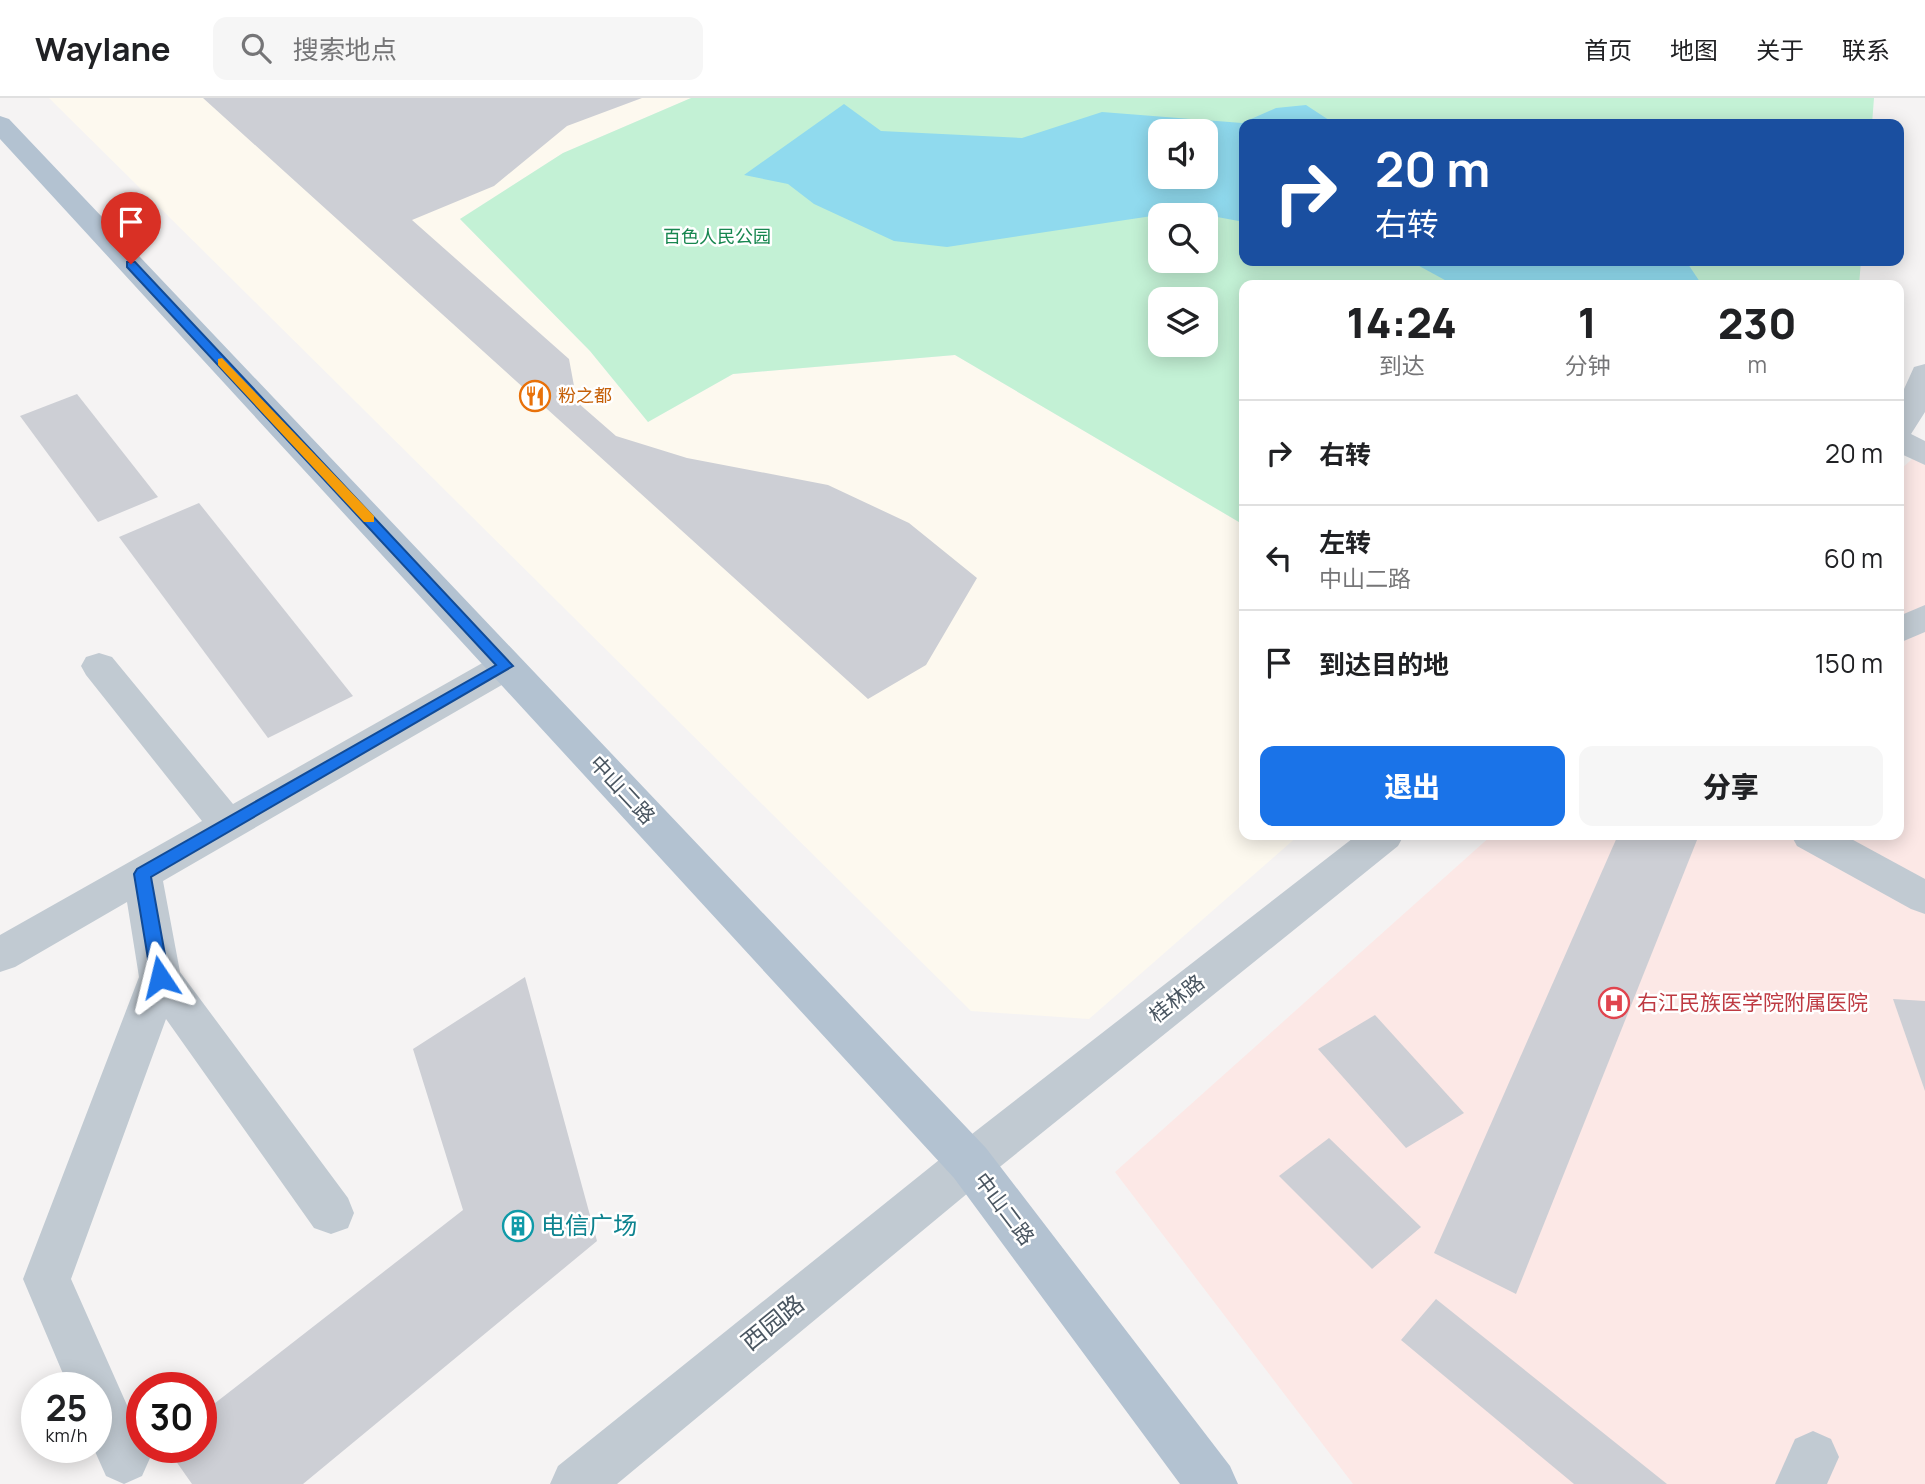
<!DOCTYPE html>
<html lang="zh">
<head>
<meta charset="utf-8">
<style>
	:root { --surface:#fff; --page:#f6f6f6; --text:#202124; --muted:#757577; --line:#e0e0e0; --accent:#1a73e8 }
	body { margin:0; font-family:Manrope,"Noto Sans SC",sans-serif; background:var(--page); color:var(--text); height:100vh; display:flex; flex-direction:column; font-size:26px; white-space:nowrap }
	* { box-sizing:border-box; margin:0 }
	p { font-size:23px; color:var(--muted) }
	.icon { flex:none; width:38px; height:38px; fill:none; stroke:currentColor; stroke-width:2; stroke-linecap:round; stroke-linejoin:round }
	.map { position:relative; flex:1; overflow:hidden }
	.side { position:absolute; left:1239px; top:182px; width:665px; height:560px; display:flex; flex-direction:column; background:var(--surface); border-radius:14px; box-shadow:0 4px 18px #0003 }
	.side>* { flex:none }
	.top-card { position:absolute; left:1239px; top:21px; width:665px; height:147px; border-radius:14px; box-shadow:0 4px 18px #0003; background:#1a4fa0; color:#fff; overflow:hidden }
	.buttons { position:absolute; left:1148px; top:21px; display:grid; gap:14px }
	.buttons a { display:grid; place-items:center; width:70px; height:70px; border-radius:14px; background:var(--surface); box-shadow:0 4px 18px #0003; font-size:35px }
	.speed { position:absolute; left:21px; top:1274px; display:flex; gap:14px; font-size:35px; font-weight:700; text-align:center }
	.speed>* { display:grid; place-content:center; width:91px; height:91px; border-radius:50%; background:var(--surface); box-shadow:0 4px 18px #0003; line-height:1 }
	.speed small { font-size:18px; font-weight:400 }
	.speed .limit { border:10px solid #d22; background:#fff; color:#111 }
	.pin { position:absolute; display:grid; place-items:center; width:60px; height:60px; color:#fff; margin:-72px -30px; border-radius:50% 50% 50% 0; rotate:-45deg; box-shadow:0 0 7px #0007 }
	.pin .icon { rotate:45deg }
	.me { position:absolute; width:77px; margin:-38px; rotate:350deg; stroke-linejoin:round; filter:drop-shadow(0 0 5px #0008) }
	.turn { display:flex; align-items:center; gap:24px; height:147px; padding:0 21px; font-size:32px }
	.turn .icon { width:91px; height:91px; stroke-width:2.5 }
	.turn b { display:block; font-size:49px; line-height:60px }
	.eta { display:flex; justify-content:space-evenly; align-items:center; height:119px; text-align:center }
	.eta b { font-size:42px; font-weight:800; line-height:49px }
	.action { display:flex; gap:14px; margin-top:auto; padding:14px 21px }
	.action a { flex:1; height:80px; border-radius:14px; background:var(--accent); color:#fff; font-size:28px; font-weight:800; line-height:80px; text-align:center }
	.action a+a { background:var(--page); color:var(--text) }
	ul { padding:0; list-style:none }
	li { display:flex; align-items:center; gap:21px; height:105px; padding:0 21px; border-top:2px solid var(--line) }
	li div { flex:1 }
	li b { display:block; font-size:26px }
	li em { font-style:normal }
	header { display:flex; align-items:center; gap:42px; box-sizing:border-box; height:98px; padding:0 35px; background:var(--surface); border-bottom:2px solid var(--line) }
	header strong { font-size:33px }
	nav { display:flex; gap:38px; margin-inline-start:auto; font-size:24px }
	.search { width:490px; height:63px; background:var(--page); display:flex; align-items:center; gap:18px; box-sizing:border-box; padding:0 24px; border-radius:14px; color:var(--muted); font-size:26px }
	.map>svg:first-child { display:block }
</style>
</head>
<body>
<header>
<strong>Waylane</strong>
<div class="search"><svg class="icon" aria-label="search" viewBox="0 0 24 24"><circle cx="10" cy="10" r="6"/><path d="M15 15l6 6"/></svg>搜索地点</div>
<nav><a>首页</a><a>地图</a><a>关于</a><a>联系</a></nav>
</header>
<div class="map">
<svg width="1925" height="1386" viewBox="0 0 1925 1386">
	<rect width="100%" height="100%" fill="#f5f3f3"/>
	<path fill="#fdf9ef" d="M49,0H691L563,55L460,121L590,253L648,324L733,276L955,257L1244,427V737H1299L1089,921L971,913Z"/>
	<path fill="#fce8e6" d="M1925,349V1386H1353L1115,1074L1492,737H1899V373Z"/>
	<path fill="#c3f1d5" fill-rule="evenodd" d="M691,0H1874L1872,26H1244V163H1861L1859,187H1244V427L955,257L733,276L648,324L590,253L460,121L563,55ZM1160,33H1206V79H1160ZM1160,117H1206V163H1160ZM1160,201H1206V247H1160Z"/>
	<g fill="#90daee" fill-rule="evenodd">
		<path d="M844,6L881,33L1022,40L1102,14L1242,25L1276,10L1306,7L1332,24L1346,26H1244V124L1185,113L947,149L894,143L814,106L788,86L744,77ZM1160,33H1206V79H1160Z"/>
		<path d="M1410,163H1686L1702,187H1454Z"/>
	</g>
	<g fill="#cdcfd5">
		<path d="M203,0H642L567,28L494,88L412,122L569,261L577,304L616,338L687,360L828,387L909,425L977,480L926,567L868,601Z"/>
		<path d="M77,296L158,399L98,424L20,318Z"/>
		<path d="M199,405L353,598L268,640L119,439Z"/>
		<path d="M1618,737H1699L1516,1196L1434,1155Z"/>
		<path d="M525,879L597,1143L303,1386H192L166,1349H201V1316L463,1112L413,951Z"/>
		<path d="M1893,901L1925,903V993Z"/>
		<path d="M1375,917L1464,1015L1406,1050L1318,951Z"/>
		<path d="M1329,1040L1421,1129L1372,1171L1279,1078Z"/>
		<path d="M1436,1201L1667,1386H1574L1401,1242Z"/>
	</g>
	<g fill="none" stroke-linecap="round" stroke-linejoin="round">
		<g fill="#c1cad2" fill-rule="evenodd">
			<path d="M1925,266V314L1911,336L1925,343V367L1899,355V302L1914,269Z"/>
			<path d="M1925,507V534L1899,545V518Z"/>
			<path d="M99,555L112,559L233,706L493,559L506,555L519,559L524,568L519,577L163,783L180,874L348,1100L354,1115L348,1130L331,1136L314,1130L166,921L71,1181L142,1341V1349H145L150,1360L142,1378L124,1386L106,1378L93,1349H96V1290H69L23,1181L139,879L127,804L15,869L0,874V837L202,723L86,577L81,568L86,559Z"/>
			<path d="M1357,737H1404L1398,748L986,1080L617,1386H550L558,1368L954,1050Z"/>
			<path d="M1791,737H1844L1925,781V816L1911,811L1797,748Z"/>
			<path d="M1813,1333L1831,1341L1839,1359L1827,1386H1775L1795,1341Z"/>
		</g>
		<path fill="#b3c2d1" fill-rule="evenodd" d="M0,18L9,21L986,1050L1230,1368L1238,1386H1180L954,1080L0,41Z"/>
	</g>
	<path fill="#1a73e8" stroke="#114b97" stroke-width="2" d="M127,164H135L513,568L151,779L169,879L160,886L151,879L134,776L137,771L496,567L127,169Z"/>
	<path fill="#f59e0b" d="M222,260L374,418V424H364L218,267V261Z"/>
	<defs>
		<g id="restaurant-ring" transform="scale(1.575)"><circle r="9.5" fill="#fff" stroke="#e8710a" stroke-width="1.5"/><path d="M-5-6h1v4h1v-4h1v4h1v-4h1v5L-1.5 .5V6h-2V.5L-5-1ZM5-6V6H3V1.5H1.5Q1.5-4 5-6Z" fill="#e8710a"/></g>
		<g id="hospital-ring" transform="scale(1.575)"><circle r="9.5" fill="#fff" stroke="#e0444e" stroke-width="1.5"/><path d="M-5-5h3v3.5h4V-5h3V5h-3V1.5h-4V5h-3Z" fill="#e0444e"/></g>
		<g id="building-ring" transform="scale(1.575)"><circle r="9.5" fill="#fff" stroke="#0f9aa8" stroke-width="1.5"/><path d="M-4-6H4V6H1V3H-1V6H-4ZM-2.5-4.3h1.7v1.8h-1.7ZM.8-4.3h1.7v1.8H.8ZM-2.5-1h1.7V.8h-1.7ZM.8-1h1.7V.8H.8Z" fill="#0f9aa8"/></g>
	</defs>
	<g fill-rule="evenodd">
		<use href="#restaurant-ring" x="535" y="298"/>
		<use href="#hospital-ring" x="1614" y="905"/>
		<use href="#building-ring" x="518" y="1128"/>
	</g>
	<g text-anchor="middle" stroke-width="5" stroke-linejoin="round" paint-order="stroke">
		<g font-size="18" fill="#17864f" stroke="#fff">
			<text x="717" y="145">百色人民公园</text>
		</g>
		<g font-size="18" fill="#c56008" stroke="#fff" text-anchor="start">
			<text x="558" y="304">粉之都</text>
		</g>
		<g font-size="21" fill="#4a5661" stroke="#fff">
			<text transform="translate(622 692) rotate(47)" y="7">中山二路</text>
			<text transform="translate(1177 901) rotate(-38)" y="7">桂林路</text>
			<text transform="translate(1004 1111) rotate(53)" y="7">中山二路</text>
		</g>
		<g font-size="21" fill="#be3a42" stroke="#fff" text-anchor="start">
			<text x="1637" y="912">右江民族医学院附属医院</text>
		</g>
		<g font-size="24" fill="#0d838f" stroke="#fff" text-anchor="start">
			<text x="541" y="1136">电信广场</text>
		</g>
		<g font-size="24" fill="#4a5661" stroke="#fff">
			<text transform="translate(773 1225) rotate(-39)" y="8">西园路</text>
		</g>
	</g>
</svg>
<div class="buttons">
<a><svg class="icon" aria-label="sound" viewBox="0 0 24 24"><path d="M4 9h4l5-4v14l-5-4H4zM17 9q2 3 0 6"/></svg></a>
<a><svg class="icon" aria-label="search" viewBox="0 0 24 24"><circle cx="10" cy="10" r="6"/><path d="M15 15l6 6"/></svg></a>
<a><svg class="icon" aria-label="layers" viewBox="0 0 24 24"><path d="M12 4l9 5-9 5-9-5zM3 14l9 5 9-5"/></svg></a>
</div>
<div class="speed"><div>25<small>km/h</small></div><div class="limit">30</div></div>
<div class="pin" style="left:131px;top:166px;background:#d93025"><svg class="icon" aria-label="arrive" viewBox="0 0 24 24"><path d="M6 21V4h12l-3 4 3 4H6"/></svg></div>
<svg class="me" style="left:160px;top:879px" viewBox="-20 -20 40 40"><path d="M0-17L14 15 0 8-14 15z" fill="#1a73e8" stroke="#fff" stroke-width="4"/></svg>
<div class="top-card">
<div class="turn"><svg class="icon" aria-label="right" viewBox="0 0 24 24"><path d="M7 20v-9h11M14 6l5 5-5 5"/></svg><div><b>20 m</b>右转</div></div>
</div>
<section class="side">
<div class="eta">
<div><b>14:24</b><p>到达</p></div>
<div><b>1</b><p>分钟</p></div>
<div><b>230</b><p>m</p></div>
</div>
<ul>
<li><svg class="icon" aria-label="right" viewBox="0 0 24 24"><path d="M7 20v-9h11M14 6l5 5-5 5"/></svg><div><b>右转</b></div><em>20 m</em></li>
<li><svg class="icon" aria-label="left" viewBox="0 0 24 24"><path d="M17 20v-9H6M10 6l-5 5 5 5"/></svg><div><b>左转</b><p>中山二路</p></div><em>60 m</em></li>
<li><svg class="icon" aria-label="arrive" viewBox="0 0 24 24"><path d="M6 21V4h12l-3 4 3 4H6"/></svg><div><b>到达目的地</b></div><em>150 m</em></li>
</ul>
<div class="action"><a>退出</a><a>分享</a></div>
</section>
</div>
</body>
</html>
